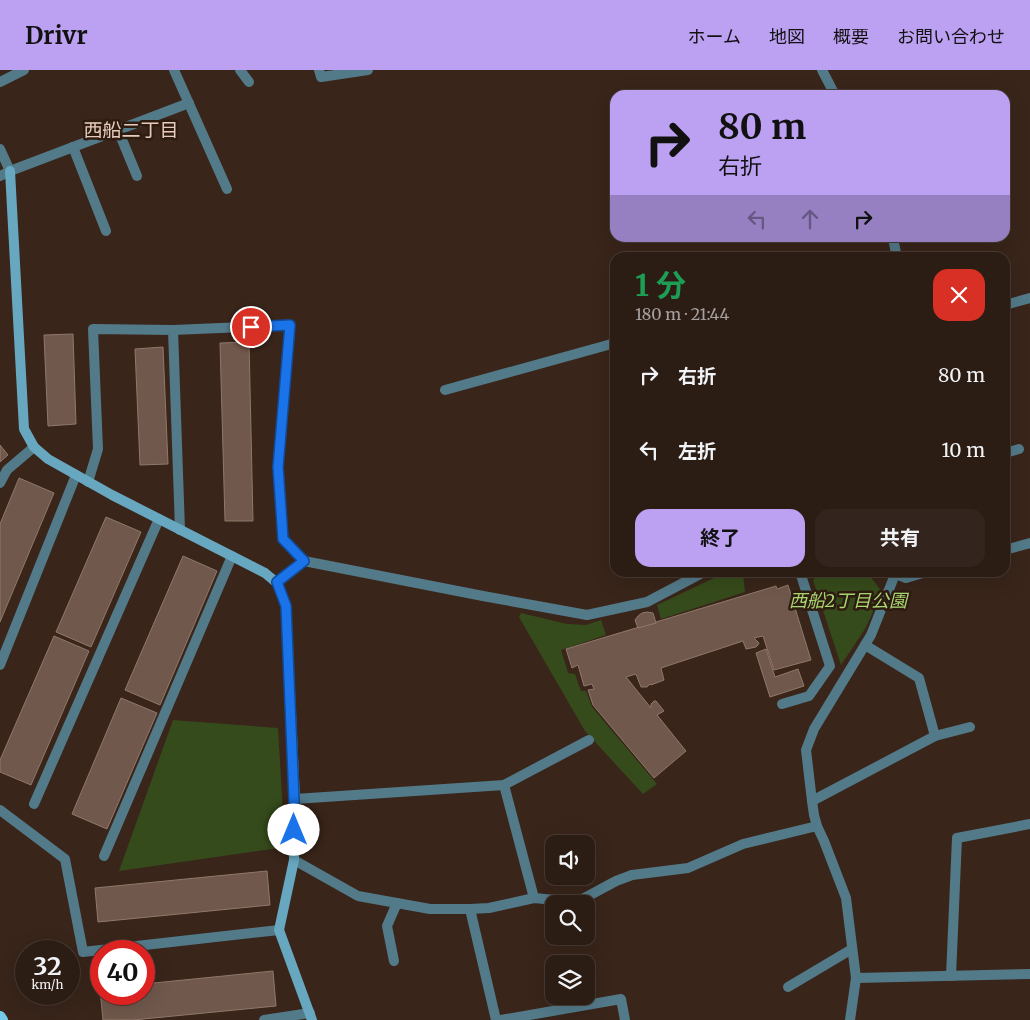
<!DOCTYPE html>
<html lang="ja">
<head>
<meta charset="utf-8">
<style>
	:root { --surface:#2b1c14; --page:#33251d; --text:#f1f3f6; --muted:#a6a1a0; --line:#473a34; --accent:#bca0f2 }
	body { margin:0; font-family:Merriweather,"Noto Sans JP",serif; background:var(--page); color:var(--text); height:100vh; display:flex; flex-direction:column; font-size:19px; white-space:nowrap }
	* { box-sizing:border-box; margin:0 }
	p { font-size:16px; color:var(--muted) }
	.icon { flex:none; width:28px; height:28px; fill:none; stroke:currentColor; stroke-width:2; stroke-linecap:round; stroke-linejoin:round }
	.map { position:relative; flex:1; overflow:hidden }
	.drawer { position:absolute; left:610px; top:182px; width:400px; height:325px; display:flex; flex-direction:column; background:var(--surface); border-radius:15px; box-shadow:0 5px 20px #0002,0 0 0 1px var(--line) }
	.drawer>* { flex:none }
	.top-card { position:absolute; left:610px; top:20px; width:400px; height:152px; border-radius:15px; box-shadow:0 5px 20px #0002,0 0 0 1px var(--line); background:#bca0f2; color:#111; overflow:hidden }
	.tools { position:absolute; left:545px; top:765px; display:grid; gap:10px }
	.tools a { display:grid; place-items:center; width:50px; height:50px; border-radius:10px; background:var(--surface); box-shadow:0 5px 20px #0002,0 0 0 1px var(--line); font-size:25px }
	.speed { position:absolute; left:15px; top:870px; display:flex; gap:10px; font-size:25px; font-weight:700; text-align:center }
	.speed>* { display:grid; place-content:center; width:65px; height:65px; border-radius:50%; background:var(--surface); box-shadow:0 5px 20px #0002,0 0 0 1px var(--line); line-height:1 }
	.speed small { font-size:12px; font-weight:400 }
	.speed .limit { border:8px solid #d22; background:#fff; color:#111 }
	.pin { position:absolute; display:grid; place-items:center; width:42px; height:42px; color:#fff; margin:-21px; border:2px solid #fff; border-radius:50%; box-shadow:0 1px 5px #0007 }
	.me { position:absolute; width:55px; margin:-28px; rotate:0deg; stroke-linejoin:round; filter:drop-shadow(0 0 4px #0008) }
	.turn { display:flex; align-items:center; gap:18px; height:105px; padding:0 25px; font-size:22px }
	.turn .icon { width:65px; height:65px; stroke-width:2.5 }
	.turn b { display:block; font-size:35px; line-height:42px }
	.lanes { display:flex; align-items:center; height:48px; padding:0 25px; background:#0003; justify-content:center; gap:25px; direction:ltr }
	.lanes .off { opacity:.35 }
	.round { display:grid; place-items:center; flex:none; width:52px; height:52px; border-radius:15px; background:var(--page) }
	.summary { display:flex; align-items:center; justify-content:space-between; height:85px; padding:0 25px }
	h1 { font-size:30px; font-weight:700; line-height:38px; color:#1e9e55 }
	.cta { display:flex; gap:10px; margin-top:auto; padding:10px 25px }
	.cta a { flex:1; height:58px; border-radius:15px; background:var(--accent); color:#111; font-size:20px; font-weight:700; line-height:58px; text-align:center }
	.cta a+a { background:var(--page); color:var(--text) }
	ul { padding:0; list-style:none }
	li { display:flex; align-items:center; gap:15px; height:75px; padding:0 25px }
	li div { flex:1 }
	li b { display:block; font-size:19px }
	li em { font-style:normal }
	header { display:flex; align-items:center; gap:30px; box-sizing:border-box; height:70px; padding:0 25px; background:var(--accent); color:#111 }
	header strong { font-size:24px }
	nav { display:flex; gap:28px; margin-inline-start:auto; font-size:18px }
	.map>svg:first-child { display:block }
</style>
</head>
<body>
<header>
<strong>Drivr</strong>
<nav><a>ホーム</a><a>地図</a><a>概要</a><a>お問い合わせ</a></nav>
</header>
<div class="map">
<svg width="1030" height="950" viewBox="0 0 1030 950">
	<rect width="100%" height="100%" fill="#39251a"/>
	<g fill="#364b1b">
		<path d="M821,503H836L870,506L882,522L865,559L841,595L813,510Z"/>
		<path d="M743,505L745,522L661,549L657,535L714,508Z"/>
		<path d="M521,543L567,554L586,555L601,550L606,565L561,580L568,603L575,604L581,621H586L592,637L657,714L643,724L585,661L519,547Z"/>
		<path d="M173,650L278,658L285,777L119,801Z"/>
	</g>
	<g fill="#70584c" stroke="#90786a">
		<path d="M73,264L76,354L48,356L44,265Z"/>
		<path d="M249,272L253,451H225L220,273Z"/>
		<path d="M163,277L168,394L140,395L135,279Z"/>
		<path d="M0,375L8,385L0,392Z"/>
		<path d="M19,408L54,423L0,552V454Z"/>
		<path d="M106,447L141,462L91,577L56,562Z"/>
		<path d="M183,486L217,501L160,635L125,620Z"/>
		<path d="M788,515L811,590L774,600L763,566L754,568L759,573L758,575L756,577L746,579L743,571L661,598L664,610L651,615L650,614L647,617H641L636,604L626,607L651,638V634L654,631H656L664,641L657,645L686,681L654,708L593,635L588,620L594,619L592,614L584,616L578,595L572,598L566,579L776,516L777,519Z"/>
		<path d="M647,542L653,543L656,553L638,558L635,550L638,546L642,543Z"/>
		<path d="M54,566L89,581L31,715L0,702V690Z"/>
		<path d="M766,579L775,607L798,599L804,616L770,627L756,583Z"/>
		<path d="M121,628L157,643L107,759L72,744Z"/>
		<path d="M267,801L270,835L98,852L95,818Z"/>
		<path d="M273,901L276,936L133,950H103L100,919H101V924H144V914Z"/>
	</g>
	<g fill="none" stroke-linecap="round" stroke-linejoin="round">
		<g stroke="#537a89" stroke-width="10">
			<path d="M240,0L249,12"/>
			<path d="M118,60L137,106"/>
			<path d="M73,77L106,161"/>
			<path d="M0,106L10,101"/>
			<path d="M173,260L180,460"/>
			<path d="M88,412L98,379L93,259L173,260L290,255L278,397L283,469L304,491"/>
			<path d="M0,413L7,400L34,377"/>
			<path d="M0,595L76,405"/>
			<path d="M782,634L809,626L830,596L800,502"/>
			<path d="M504,715L534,828"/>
			<path d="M295,729L504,715L589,670"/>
			<path d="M34,734L159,449"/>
			<path d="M104,786L232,486"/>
			<path d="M632,805L688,798L743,774L817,756"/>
			<path d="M788,917L852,879"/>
			<path d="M264,950L310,943"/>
		</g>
		<g stroke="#537a89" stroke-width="10">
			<path d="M174,0L227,119"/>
			<path d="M319,0L321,7L368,0"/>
			<path d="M822,0L835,25"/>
			<path d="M0,12L24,0"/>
			<path d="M0,79L10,101L189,33"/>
			<path d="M893,168L897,188"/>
			<path d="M1005,235L1030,228"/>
			<path d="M445,320L615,273"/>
			<path d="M1005,383L1019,379"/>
			<path d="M1005,480L1030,473"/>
			<path d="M891,502L906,508L926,502"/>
			<path d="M277,513L304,491L483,526L587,545L647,532L702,503L706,502"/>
			<path d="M865,575L919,608L935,666"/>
			<path d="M812,731L935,666L970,657"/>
			<path d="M0,740L65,789L83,882L279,860"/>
			<path d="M294,790L358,826L430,839H470L489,838L534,828L577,832L616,811L632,805"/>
			<path d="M470,839L496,950"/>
			<path d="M394,891L387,856L397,833"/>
			<path d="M951,906L957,768L1030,754"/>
			<path d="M856,908L1030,904"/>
			<path d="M501,950L621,929L625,950"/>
			<path d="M850,950L856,908L846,828L824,771L817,756L814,745L812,731L806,680L814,659L871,565L896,502"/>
		</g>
		<path stroke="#67a7bf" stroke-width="10" d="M10,101L24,359L34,377L48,389L112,425L265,503L277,513L286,536L295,729L294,790L279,860L312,950"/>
		<path stroke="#75c9e9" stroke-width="12" d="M0,947L2,950"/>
	</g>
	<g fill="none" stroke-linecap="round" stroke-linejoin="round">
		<g stroke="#114b97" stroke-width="12">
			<path id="route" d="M251,257L290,255L278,397L283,469L304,491L277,512L286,536L294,729V760"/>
		</g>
		<use href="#route" stroke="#1a73e8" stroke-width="9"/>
	</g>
	<g text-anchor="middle" stroke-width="5" stroke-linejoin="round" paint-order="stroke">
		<g font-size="18" font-style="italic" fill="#a9d772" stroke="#2f1c11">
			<text x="848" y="537">西船2丁目公園</text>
		</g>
		<g font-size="19" fill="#e7ccbd" stroke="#2f1c11">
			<text x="131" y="67">西船二丁目</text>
		</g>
	</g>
</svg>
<div class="tools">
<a><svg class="icon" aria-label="sound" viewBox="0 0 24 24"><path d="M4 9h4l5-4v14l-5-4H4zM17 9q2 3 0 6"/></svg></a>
<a><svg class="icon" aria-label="search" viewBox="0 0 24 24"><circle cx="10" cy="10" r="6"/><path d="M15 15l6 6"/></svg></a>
<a><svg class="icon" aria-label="layers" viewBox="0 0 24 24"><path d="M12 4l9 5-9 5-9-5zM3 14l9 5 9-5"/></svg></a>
</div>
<div class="speed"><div>32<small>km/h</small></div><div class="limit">40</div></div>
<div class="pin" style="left:251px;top:257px;background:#d93025"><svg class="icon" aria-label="arrive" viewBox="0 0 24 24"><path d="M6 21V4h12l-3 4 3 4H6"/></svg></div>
<svg class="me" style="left:294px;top:760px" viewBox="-20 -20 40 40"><circle r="19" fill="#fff"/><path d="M0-13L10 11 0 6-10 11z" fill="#1a73e8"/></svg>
<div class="top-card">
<div class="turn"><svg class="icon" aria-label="right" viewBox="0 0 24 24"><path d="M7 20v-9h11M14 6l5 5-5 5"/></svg><div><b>80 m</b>右折</div></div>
<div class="lanes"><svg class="icon off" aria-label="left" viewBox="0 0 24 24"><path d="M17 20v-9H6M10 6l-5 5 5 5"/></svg><svg class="icon off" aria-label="ahead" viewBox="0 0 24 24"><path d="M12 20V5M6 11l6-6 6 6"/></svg><svg class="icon" aria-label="right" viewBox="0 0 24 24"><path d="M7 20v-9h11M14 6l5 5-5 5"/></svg></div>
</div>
<section class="drawer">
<div class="summary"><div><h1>1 分</h1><p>180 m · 21:44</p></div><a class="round" style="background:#d93025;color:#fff"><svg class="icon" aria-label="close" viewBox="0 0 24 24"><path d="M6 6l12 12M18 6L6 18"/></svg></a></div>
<ul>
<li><svg class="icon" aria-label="right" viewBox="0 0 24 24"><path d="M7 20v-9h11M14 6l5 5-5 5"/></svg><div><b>右折</b></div><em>80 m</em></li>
<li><svg class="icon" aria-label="left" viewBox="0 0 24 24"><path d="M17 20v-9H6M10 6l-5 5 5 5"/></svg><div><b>左折</b></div><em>10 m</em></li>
</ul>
<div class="cta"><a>終了</a><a>共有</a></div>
</section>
</div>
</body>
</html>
